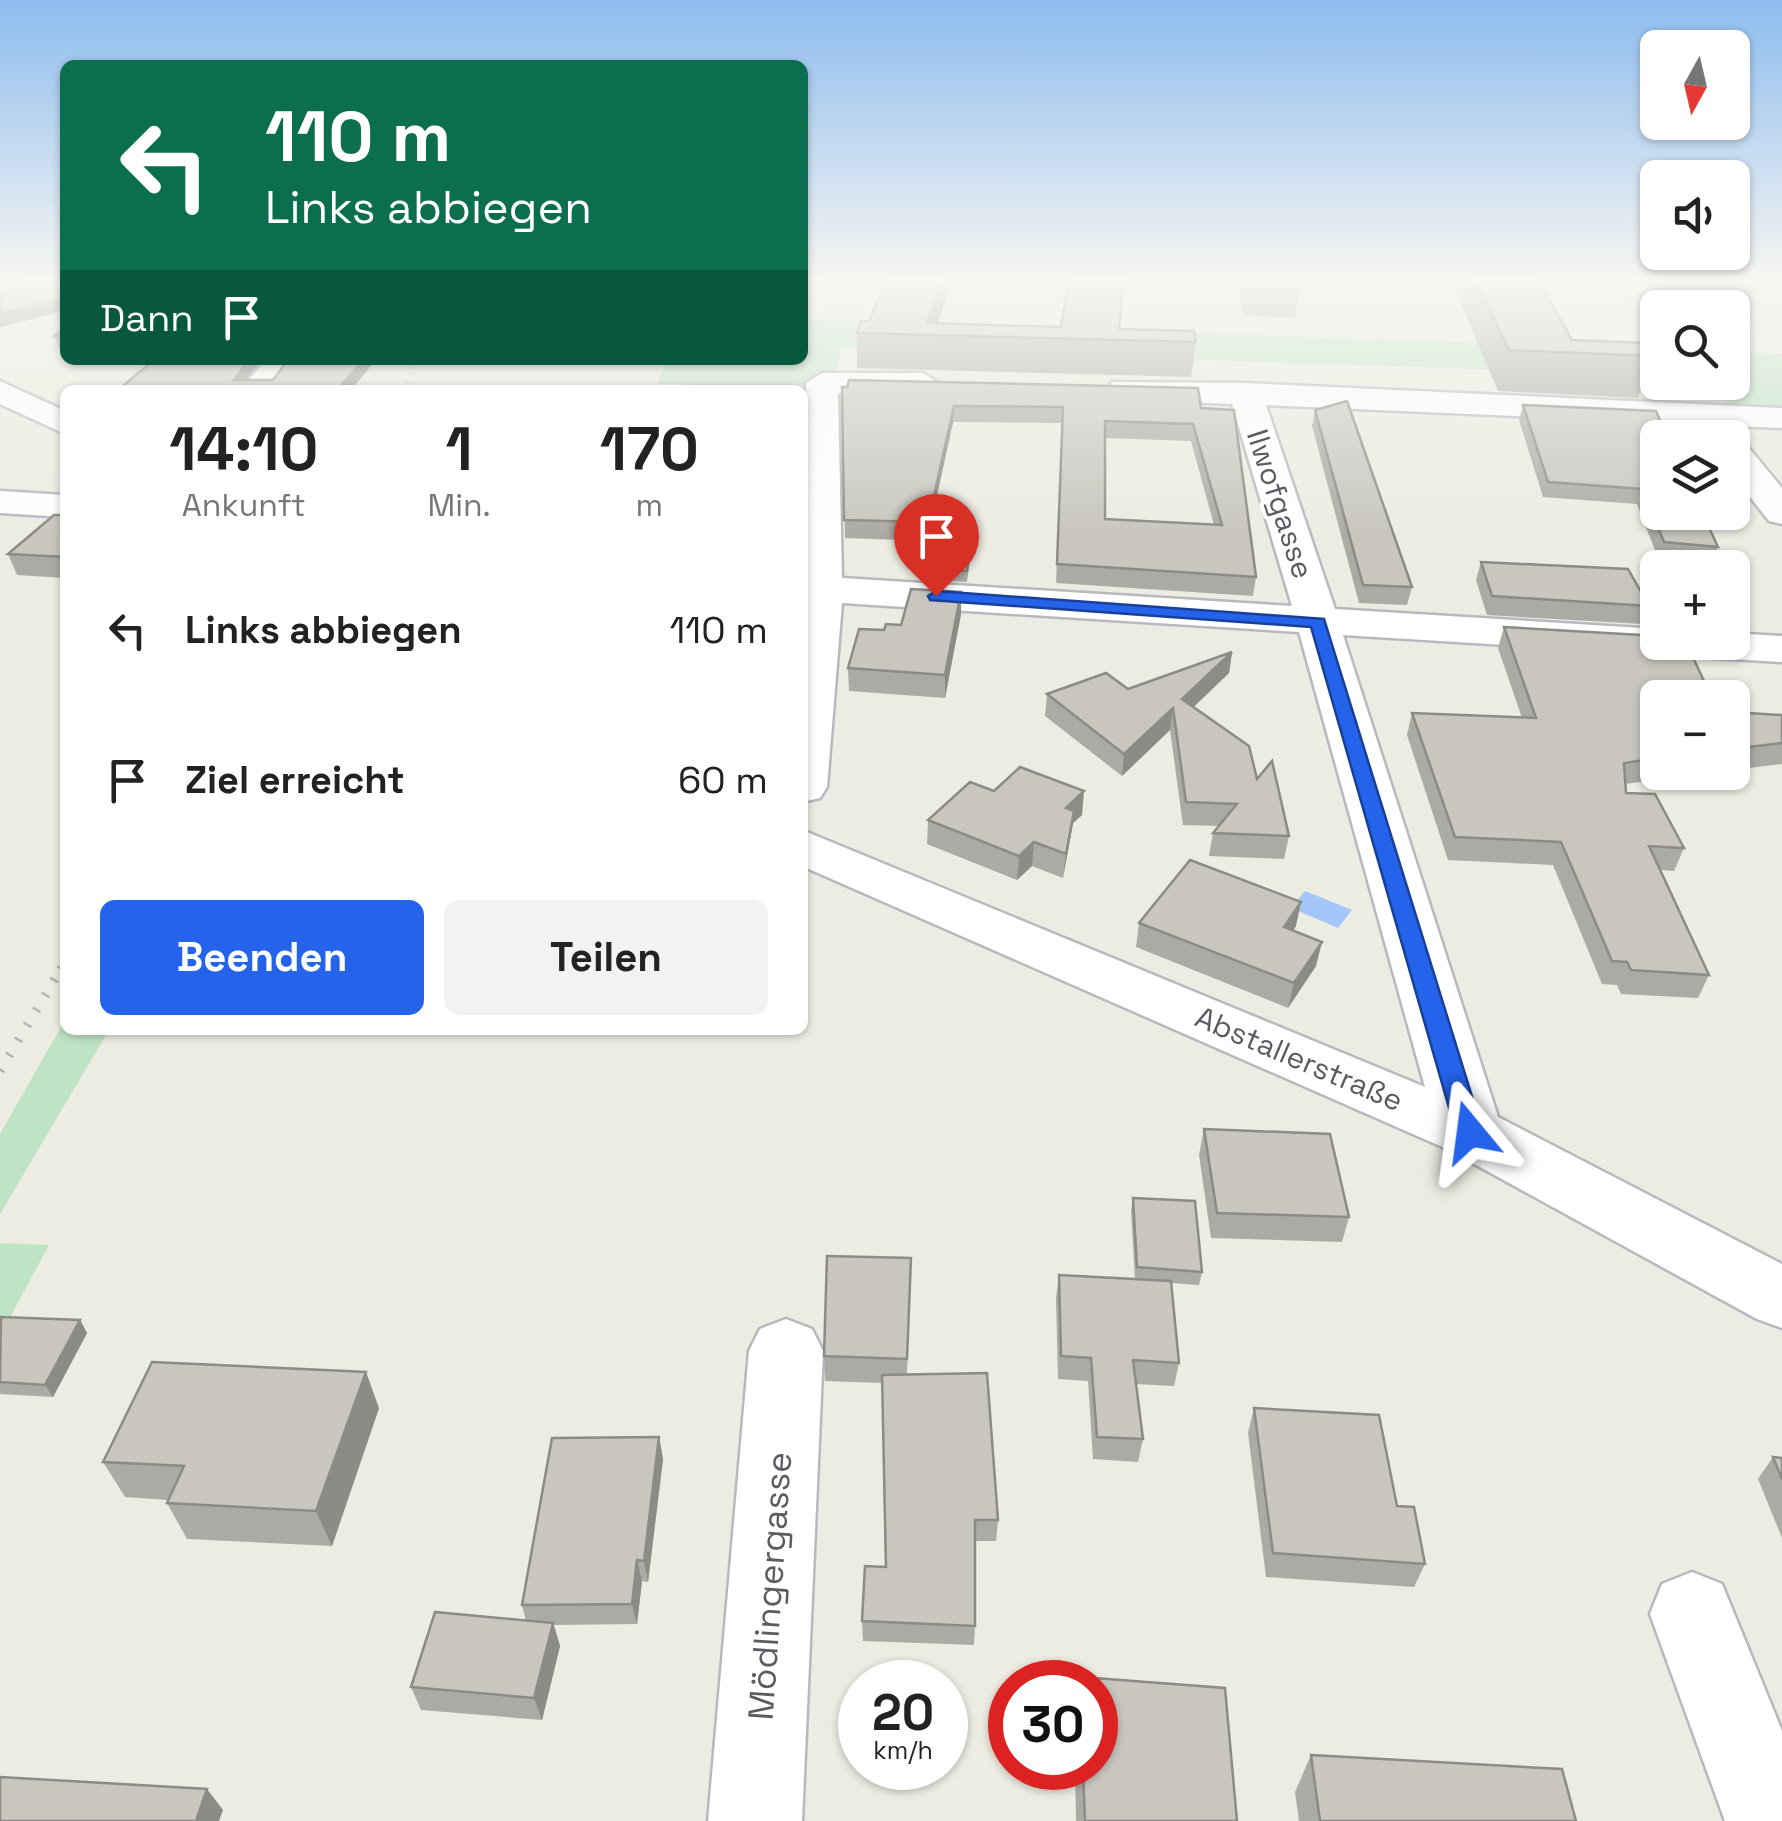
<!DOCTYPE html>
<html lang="de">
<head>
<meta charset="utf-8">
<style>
	:root { --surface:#fff; --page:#f2f2f2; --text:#222; --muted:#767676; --accent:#2563eb }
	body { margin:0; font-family:"Space Grotesk",sans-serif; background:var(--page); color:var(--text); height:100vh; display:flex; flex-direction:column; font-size:38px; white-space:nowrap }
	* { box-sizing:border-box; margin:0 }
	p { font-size:32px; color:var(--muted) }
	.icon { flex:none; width:55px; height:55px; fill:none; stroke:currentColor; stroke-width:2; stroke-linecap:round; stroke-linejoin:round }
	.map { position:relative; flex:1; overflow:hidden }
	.sheet { position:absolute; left:60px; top:385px; width:748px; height:650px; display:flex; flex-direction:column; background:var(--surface); border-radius:15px; box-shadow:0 2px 8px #0004 }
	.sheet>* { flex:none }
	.top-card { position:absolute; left:60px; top:60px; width:748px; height:305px; border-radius:15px; box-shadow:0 2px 8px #0004; background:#0b6e4f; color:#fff; overflow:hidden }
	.needle { width:65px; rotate:188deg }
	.buttons { position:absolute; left:1640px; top:30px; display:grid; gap:20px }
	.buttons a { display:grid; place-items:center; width:110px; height:110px; border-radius:15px; background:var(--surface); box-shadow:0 2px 8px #0004; font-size:50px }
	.speed { position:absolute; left:838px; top:1660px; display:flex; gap:20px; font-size:50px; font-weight:700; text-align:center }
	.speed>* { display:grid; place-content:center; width:130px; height:130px; border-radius:50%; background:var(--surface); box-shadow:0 2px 8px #0004; line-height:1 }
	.speed small { font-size:25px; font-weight:400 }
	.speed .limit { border:15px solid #d22; background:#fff; color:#111 }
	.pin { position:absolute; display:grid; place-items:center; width:85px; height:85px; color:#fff; margin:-102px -42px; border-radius:50% 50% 50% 0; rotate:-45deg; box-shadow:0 0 10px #0007 }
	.pin .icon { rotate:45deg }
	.me { position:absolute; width:110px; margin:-55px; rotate:344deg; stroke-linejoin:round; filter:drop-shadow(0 0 8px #0008) }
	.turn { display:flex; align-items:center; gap:35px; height:210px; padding:0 40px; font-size:45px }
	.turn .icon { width:130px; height:130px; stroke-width:2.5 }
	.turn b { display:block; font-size:70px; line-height:85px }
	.then { display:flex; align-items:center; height:95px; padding:0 40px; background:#0003; gap:20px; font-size:38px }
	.eta { display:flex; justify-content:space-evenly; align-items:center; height:170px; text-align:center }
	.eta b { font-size:60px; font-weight:800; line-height:70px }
	.cta { display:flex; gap:20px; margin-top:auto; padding:20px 40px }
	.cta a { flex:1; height:115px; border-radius:15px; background:var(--accent); color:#fff; font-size:40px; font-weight:800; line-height:115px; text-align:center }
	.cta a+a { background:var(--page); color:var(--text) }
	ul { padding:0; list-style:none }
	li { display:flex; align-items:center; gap:30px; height:150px; padding:0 40px }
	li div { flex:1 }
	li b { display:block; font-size:38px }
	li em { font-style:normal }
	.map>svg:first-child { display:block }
</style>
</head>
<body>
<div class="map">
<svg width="1782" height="1821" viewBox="0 0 1782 1821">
	<rect width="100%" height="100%" fill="#ecece2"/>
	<g fill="#bfe3c5">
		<path d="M803,319L1658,349L1657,375L842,348L833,379L814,388L657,384L666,360H802Z"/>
		<path d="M1733,352L1782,354V424L1742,422L1712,383L1732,382Z"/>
		<path d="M65,1020V1030H109L0,1214V1134Z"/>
		<path d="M0,1243L49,1245L0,1336Z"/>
	</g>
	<path fill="#a4c7fa" d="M1305,891L1352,910L1338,928L1291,908Z"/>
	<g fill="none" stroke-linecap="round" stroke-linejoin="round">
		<g stroke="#b7b9be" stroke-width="5">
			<g id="street">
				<path d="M266,360H300L274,390H240Z"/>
				<path d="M822,373H923L939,383L923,393H838L842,578L1292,606L1232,404L1124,399L1112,396L1108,389L1112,382L1245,383L1782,408V428L1266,405L1335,609L1658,629V642H1732V633L1782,636V662L1343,635L1498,1117L1782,1264V1328L1757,1319L1447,1149L802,866V830L1425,1087L1299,632L842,603L827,787L820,798L802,802L806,383Z"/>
				<path d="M0,381L65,411V434L0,404Z"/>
				<path d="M1732,439L1744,442L1782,488V524L1769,521L1732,474Z"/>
				<path d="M0,491L65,495V517L0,513Z"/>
				<path d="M786,1319L812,1329L823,1351L802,1821H708L749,1351L760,1329Z"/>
				<path d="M1692,1572L1722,1584L1782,1731V1821H1725L1650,1614L1662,1584Z"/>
			</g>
		</g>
		<use href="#street" fill="#fff" fill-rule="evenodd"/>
		<path stroke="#b5b5b6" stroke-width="4" stroke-dasharray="1 8" stroke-linecap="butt" d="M402,390L419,360"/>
		<path stroke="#b5b5b6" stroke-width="8" stroke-dasharray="2.5 11" stroke-linecap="butt" d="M53,981L65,961"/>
		<path stroke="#b5b5b6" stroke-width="9" stroke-dasharray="2.5 15" stroke-linecap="butt" d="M0,1071L55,979"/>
	</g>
	<g fill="#acaaa4" fill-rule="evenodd">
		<path d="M886,280H952L938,323L1119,329L1196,342L1191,377L857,368V333L869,321Z"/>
		<path d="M1238,280H1301L1295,318L1242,315Z"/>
		<path d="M1451,280H1538L1572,340L1651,356L1638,398L1498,391Z"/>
		<path d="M1655,280H1759L1746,318H1732V308H1676Z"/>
		<path d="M65,327V348H59L54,336Z"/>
		<path d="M842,387L1201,408L1256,577L1253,596L1056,583L1062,423L953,422L929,531L973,533L967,582L919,579V568L927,541L845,538ZM1105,438L1191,441L1214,525L1105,519Z"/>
		<path d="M1523,405L1656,411L1718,547L1712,563L1658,558L1637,504L1543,497L1519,420Z"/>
		<path d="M1315,410L1412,587L1407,605L1359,603L1312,426Z"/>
		<path d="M65,515V578L17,575L8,554Z"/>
		<path d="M1481,562L1649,606L1642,624L1487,615L1476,580Z"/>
		<path d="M961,592V614L945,698L849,691L848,668L884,630L901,625Z"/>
		<path d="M1504,627L1658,698V772H1715L1625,784L1626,793L1684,848L1674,871L1660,870L1709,975L1698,998L1621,994L1617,985L1602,984L1553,865L1448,860L1407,735L1412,713L1522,718L1498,648Z"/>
		<path d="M1232,652L1229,673L1193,707L1257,779L1289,836L1284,859L1209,856L1213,833L1219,826L1183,825L1170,730L1122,776L1045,716L1047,694L1128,689Z"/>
		<path d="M1732,712L1782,715V764L1732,770Z"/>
		<path d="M994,791L1082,815L1073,823L1063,878L1032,866L1017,880L927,844L928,820Z"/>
		<path d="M1139,923L1296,926L1293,931L1316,966L1288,1008L1136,947Z"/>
		<path d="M1204,1129L1349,1217L1342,1242L1211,1238L1199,1155Z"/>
		<path d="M1133,1198L1202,1272L1199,1285L1171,1283L1179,1363L1174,1386L1136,1384L1143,1439L1138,1462L1093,1459L1088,1381L1058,1379L1056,1298L1059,1275L1135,1279L1131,1211Z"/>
		<path d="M911,1258L907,1374L998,1520L996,1541H975V1626L974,1645L863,1641L862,1621L885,1567L882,1383L825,1381L824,1356Z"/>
		<path d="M0,1318L80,1320L87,1333L53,1397L0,1394Z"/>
		<path d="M379,1408L332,1546L187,1539L167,1503L168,1500L125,1497L103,1462Z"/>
		<path d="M1254,1408L1397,1506L1425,1564L1414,1587L1266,1577L1248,1433Z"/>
		<path d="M659,1437L663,1459L648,1582L642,1581L637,1624L554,1625L560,1646L542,1720L421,1710L411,1687L526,1621L522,1605Z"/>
		<path d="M1773,1457L1782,1458V1538L1758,1479Z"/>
		<path d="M1081,1677L1225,1688L1237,1821H1076L1075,1768H1095V1682H1080Z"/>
		<path d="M1311,1755L1576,1821H1299L1295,1792Z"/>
	</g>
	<g fill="#8c8b86">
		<path d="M942,280H952L934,335L927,323Z"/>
		<path d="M65,298V311L0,327V314Z"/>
		<path d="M249,360H261L239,390L234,380Z"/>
		<path d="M363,360H376L351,390H337Z"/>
		<path d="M954,406L953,422L927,541L928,522Z"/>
		<path d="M961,592V614L945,698V675Z"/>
		<path d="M1232,652L1229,673L1179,721L1182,699Z"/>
		<path d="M1173,708L1170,730L1122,776L1124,754Z"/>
		<path d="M1084,791L1082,815L1073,823L1063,878L1066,854V808Z"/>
		<path d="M1034,842L1032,866L1017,880L1019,856Z"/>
		<path d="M1301,902L1296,926L1278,952L1284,927Z"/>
		<path d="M1322,942L1316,966L1288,1008L1294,983Z"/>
		<path d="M80,1320L87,1333L53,1397L45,1385Z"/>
		<path d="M366,1372L379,1408L332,1546L316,1511Z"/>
		<path d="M659,1437L663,1459L648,1582L644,1561Z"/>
		<path d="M637,1560L642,1581L637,1624L632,1604Z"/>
		<path d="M553,1623L560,1646L542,1720L534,1698Z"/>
		<path d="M207,1789L223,1810L219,1821H196Z"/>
	</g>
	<g fill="#c8c6bf" stroke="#8c8b86" stroke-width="2.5" fill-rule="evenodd">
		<path d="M25,280H65V298L0,314V297Z"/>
		<path d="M886,280H942L927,323L1061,327L1069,280H1123L1119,329L1194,331L1196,342L857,333L861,321H869Z"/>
		<path d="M1476,280H1538L1572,340L1644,343L1651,356L1509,350Z"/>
		<path d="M65,327V336H54Z"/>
		<path d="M154,360H249L234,380H273L288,360H363L337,390H118Z"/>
		<path d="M849,380L1198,388L1201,408L1234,410L1256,577L1057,564L1063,407L954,406L928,522L844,520L842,387H847ZM1105,421L1193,424L1222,525L1105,519Z"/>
		<path d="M1347,401L1412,587L1363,585L1315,410Z"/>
		<path d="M1523,405L1656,411L1668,438H1658V512H1702L1718,547L1664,542L1642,489L1548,482Z"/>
		<path d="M54,515H65V557L8,554Z"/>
		<path d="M929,531L973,533L967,571L919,568Z"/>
		<path d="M1481,562L1628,569L1649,606L1492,596Z"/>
		<path d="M911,589L961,592L945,675L848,668L859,629L884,630L886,624L901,625Z"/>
		<path d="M1504,627L1658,636V642H1672L1676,648L1689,649L1712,698H1658V758L1624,763L1626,793L1655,794L1684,848L1649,846L1709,975L1631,970L1627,962L1612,961L1561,842L1455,837L1412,713L1536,718Z"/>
		<path d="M1232,652L1182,699L1249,746L1257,779L1272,761L1289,836L1213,833L1237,804L1186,802L1173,708L1124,754L1047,694L1106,673L1128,689Z"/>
		<path d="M1732,712L1782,715V743L1732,749Z"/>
		<path d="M1020,767L1084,791L1066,808L1074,811L1066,854L1034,842L1019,856L928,820L970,782L994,791Z"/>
		<path d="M1190,860L1301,902L1284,927L1322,942L1294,983L1139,923Z"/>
		<path d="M1204,1129L1330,1134L1349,1217L1217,1213Z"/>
		<path d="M1133,1198L1195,1201L1202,1272L1137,1267Z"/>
		<path d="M827,1256L911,1258L907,1359L824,1356Z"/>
		<path d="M1059,1275L1171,1281L1179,1363L1133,1360L1143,1439L1097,1437L1091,1358L1061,1356Z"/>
		<path d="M1,1317L80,1320L45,1385L0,1382Z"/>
		<path d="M152,1362L366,1372L316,1511L167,1503L184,1466L103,1462Z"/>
		<path d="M987,1373L998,1520H975V1626L862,1621L865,1566L886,1567L882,1375Z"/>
		<path d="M1254,1408L1379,1415L1397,1506L1414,1507L1425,1564L1273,1553Z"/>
		<path d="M659,1437L644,1561L637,1560L632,1604L522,1605L552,1438Z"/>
		<path d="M1773,1457L1782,1458V1479Z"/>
		<path d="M435,1612L553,1623L534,1698L411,1687Z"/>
		<path d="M1081,1677L1225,1688L1237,1821H1085L1083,1768H1095V1682H1081Z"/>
		<path d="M1311,1755L1562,1769L1576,1821H1320Z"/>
		<path d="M0,1777L207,1789L196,1821H0Z"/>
	</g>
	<linearGradient id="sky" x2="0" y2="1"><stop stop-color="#8dbcef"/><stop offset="0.52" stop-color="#f6f6f2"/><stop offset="1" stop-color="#f6f6f2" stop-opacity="0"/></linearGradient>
	<rect width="1782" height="535" fill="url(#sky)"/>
	<path fill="#2563eb" stroke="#184099" stroke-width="2.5" d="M936,591L1324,619L1483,1132L1479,1139L1470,1142L1456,1132L1311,627L930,600L928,596Z"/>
	<g text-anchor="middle" stroke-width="8" stroke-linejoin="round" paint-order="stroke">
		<g font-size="30" fill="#5a5c62" stroke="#fff">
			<text transform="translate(1280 504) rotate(72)" y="10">Ilwofgasse</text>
			<text transform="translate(1299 1059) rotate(23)" y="10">Abstallerstraße</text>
		</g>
		<g font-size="35" fill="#5a5c62" stroke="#fff">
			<text transform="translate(770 1586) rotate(-86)" y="12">Mödlingergasse</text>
		</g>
	</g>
</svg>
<div class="buttons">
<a><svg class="needle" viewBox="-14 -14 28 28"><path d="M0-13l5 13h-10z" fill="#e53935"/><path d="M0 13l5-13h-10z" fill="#767676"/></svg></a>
<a><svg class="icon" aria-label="sound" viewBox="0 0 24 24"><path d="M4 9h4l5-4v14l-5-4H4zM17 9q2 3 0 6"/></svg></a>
<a><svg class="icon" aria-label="search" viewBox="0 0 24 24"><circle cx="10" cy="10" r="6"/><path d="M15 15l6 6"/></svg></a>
<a><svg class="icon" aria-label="layers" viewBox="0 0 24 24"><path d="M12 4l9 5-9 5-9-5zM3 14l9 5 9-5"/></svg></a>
<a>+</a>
<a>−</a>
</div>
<div class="speed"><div>20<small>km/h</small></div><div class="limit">30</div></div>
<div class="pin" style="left:936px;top:596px;background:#d93025"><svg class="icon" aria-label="arrive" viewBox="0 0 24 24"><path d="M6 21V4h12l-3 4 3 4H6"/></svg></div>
<svg class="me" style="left:1470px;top:1132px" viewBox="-20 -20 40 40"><path d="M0-17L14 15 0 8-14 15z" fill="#2563eb" stroke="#fff" stroke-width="4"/></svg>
<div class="top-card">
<div class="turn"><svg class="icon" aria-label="left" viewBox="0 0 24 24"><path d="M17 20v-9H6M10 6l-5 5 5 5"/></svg><div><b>110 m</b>Links abbiegen</div></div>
<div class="then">Dann<svg class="icon" aria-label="arrive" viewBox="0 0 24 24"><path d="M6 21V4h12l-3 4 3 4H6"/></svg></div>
</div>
<section class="sheet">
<div class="eta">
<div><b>14:10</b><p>Ankunft</p></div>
<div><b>1</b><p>Min.</p></div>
<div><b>170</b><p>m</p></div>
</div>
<ul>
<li><svg class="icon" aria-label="left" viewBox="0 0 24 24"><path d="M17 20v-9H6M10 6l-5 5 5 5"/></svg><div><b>Links abbiegen</b></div><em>110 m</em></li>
<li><svg class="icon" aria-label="arrive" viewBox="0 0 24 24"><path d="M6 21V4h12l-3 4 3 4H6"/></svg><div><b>Ziel erreicht</b></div><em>60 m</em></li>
</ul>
<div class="cta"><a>Beenden</a><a>Teilen</a></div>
</section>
</div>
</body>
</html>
